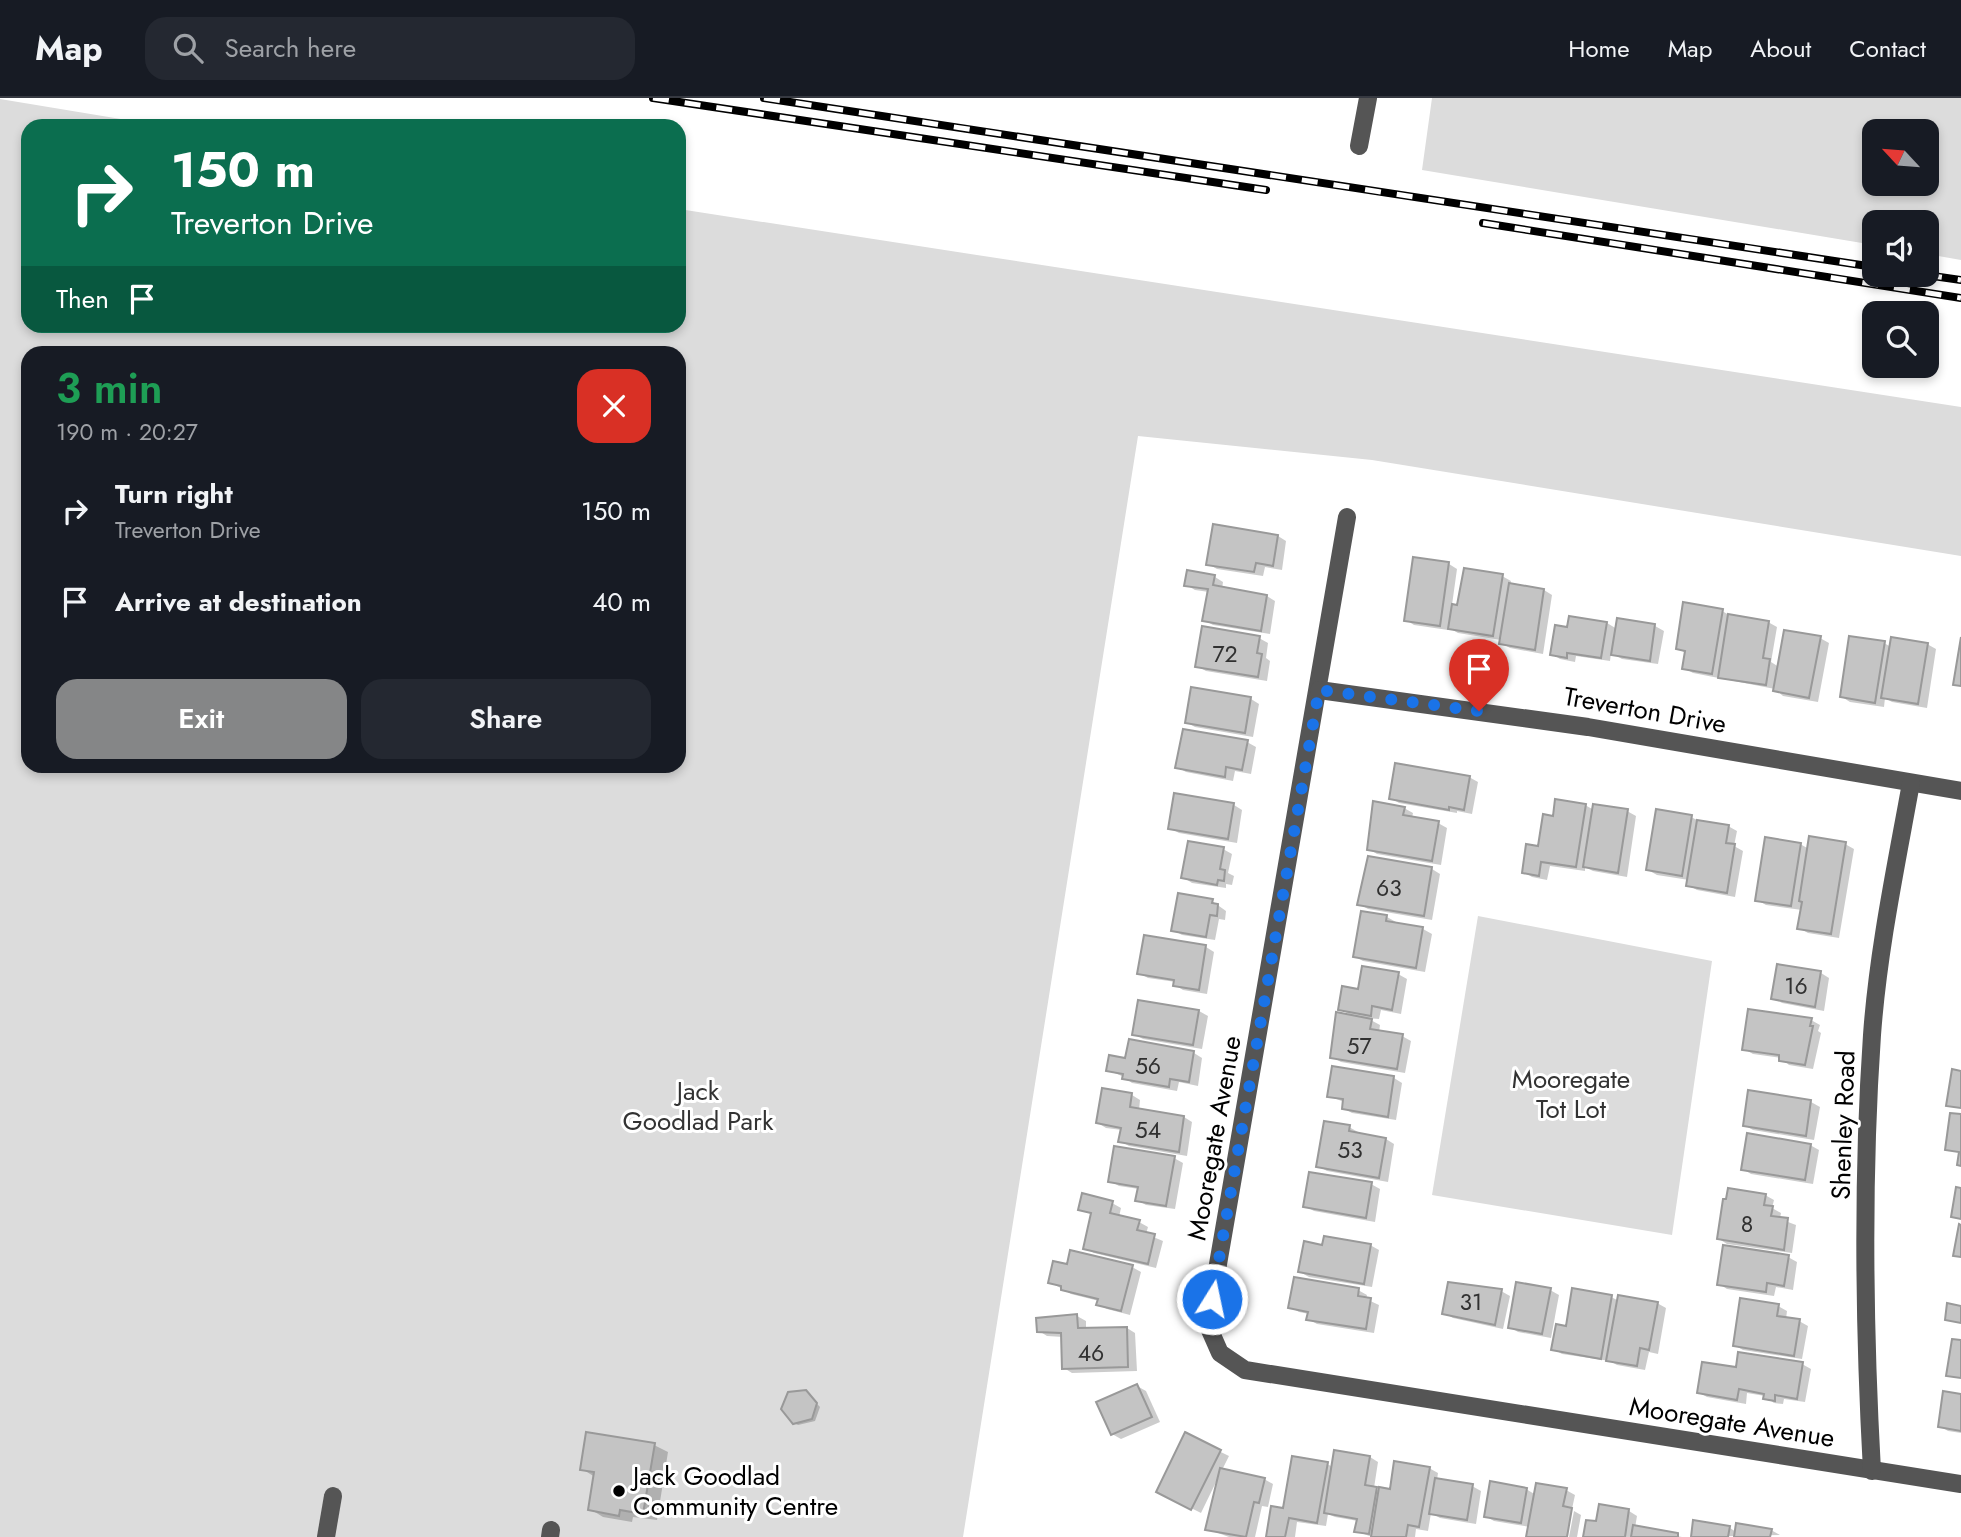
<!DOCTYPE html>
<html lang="en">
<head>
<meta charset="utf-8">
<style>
	:root { --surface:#171b24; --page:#242831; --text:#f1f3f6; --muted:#9ea1a6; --line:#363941; --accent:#858687 }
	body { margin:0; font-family:Jost,sans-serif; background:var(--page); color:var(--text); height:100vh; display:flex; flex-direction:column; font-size:26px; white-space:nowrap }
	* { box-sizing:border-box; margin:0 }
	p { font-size:23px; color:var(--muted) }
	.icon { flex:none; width:38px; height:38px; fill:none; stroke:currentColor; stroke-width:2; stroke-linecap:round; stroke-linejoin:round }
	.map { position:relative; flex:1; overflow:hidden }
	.details { position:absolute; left:21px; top:248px; width:665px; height:427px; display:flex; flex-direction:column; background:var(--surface); border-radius:21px; box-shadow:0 4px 10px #0003 }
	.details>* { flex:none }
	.hud { position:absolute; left:21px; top:21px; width:665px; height:214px; border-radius:21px; box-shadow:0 4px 10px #0003; background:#0b6e4f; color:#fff; overflow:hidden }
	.needle { width:46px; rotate:296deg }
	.fabs { position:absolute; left:1862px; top:21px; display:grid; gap:14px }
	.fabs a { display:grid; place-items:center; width:77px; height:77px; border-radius:14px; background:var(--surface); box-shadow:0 4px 10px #0003; font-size:35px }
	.pin { position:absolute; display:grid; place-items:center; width:60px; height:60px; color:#fff; margin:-72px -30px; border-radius:50% 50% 50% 0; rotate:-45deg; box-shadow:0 0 7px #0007 }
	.pin .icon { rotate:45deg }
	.me { position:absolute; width:77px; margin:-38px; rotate:10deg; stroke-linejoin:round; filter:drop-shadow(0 0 5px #0008) }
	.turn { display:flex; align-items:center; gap:24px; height:147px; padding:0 35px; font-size:32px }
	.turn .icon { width:91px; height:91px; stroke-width:2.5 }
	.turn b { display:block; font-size:49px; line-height:60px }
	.then { display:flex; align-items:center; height:66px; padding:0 35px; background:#0003; gap:14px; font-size:26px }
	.round { display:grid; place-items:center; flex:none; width:74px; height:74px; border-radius:21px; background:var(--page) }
	.overview { display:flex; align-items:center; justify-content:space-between; height:119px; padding:0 35px }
	h1 { font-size:42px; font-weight:600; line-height:52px; color:#1e9e55 }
	.action { display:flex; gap:14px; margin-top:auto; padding:14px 35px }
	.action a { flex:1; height:80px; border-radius:21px; background:var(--accent); color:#fff; font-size:28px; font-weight:600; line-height:80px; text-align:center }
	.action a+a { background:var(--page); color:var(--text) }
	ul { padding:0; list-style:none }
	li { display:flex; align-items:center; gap:21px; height:91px; padding:0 35px }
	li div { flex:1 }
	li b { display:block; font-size:26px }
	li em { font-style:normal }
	header { display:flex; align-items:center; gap:42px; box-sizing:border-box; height:98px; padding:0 35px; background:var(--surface); border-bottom:2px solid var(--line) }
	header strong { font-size:33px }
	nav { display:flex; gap:38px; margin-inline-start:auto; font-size:24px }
	.search { width:490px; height:63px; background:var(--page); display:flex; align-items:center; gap:18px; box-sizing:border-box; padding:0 24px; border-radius:21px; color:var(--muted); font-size:26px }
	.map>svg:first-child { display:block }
</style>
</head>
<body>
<header>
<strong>Map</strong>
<div class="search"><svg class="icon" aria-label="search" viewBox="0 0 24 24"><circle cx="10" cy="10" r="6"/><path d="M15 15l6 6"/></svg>Search here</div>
<nav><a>Home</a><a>Map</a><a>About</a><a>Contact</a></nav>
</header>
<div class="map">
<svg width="1961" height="1439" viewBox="0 0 1961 1439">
	<rect width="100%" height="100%" fill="#fff"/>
	<g fill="#dcdcdc" fill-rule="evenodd">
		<path d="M1432,0H1961V162L1927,156V124H1874V147L1422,72ZM1927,33V86H1874V33Z"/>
		<path d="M0,1L163,28H28V228H679V111L1961,309V458L1372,362L1138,338L963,1439H0ZM28,256H679V668H28Z"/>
		<path d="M1478,818L1712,863L1672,1137L1432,1097Z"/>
	</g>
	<g fill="#0003">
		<path d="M1278,438L1286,443L1282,472L1265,469L1263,478L1217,471L1208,466Z"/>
		<path d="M1449,466L1457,471L1452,507L1459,509L1502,478L1511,483L1510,487L1544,492L1552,497L1543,556L1510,550L1501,545V542L1458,535L1449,530L1448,532L1414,527L1406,522Z"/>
		<path d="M1189,474L1215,479L1223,484L1222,491L1267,498L1275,503L1270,536L1213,527L1204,522L1209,494L1195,492L1186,487Z"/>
		<path d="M1722,513L1731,518L1768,524L1777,529L1771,564L1779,569L1820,540L1829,545L1818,604L1783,598L1775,591L1693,575L1684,570L1687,556L1678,550Z"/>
		<path d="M1619,522L1655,528L1664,533L1658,566L1622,561L1611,555L1610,563L1576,558L1575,564L1560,561L1552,556L1607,525L1617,531Z"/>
		<path d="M1259,540L1268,545L1266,560L1270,563L1267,583L1206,573L1197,568Z"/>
		<path d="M1884,545L1891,549L1927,546L1936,551L1927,610L1892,604L1885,600L1884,609L1850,604L1842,599Z"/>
		<path d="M1251,601L1259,606L1253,639L1195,629L1186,624Z"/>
		<path d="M1247,644L1256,649L1251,676L1235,673L1233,683L1186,674L1177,669Z"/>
		<path d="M1469,679L1478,684L1472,716L1457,713V715L1399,705L1391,700Z"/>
		<path d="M1234,707L1242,712L1237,745L1179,735L1170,730Z"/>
		<path d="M1585,707L1594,712L1627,713L1636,718L1627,779L1593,773L1585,769V773L1550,768L1547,782L1532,779L1524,774L1539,750L1554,720Z"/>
		<path d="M1404,710L1413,715L1412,720L1438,725L1447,730L1441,767L1377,756L1369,751Z"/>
		<path d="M1691,719L1701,724L1728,728L1737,733L1734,748L1743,753L1735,799L1697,792L1688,787L1689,782L1657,777L1648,772Z"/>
		<path d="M1800,746L1809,751L1845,746L1854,751L1839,840L1808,835L1799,830L1802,812L1766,807L1757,802Z"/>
		<path d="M1223,751L1232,756L1228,775L1234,778L1232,787L1226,786V790L1192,785L1183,779Z"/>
		<path d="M1432,771L1440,776L1432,822L1368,811L1359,806Z"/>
		<path d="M1212,803L1226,813L1225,822L1219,821L1215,842L1182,837L1173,832Z"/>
		<path d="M1362,815L1387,819L1396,824L1395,826L1423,831L1432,836L1425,874L1363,863L1354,858Z"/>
		<path d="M1206,849L1214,854L1207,896L1183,892L1175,887L1176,884L1148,880L1139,875Z"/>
		<path d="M1821,875L1829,880L1824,913L1782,905L1773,900Z"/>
		<path d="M1398,876L1407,881L1401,916L1381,912L1379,921L1367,920L1380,927L1379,934L1402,938L1411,943L1405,975L1341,964L1332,959L1352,918L1340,911L1360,893Z"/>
		<path d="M1140,904L1199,913L1208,918L1202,951L1143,941L1134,936Z"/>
		<path d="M1811,922L1820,927L1818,933L1821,935L1813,971L1789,967L1781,960L1753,956L1744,951Z"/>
		<path d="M1194,955L1202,960L1198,988L1179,984L1177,993L1132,985L1124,979L1108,972L1127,962Z"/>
		<path d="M1394,980L1402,985L1396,1022L1352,1015L1343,1010L1344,1004L1329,998Z"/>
		<path d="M1103,992L1132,997L1140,1002L1139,1012L1184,1019L1192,1024L1187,1058L1129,1048L1120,1043L1122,1032L1106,1030L1098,1025Z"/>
		<path d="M1750,994L1811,1004L1820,1009L1814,1042L1753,1032L1744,1027Z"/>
		<path d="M1349,1029L1358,1034L1357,1036L1386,1041L1394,1046L1388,1084L1327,1073L1318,1068Z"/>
		<path d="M1810,1047L1819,1052L1813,1086L1751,1076L1743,1071Z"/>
		<path d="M1174,1060L1183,1065L1175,1111L1146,1107L1137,1102L1139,1091L1119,1088L1110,1083Z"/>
		<path d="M1371,1086L1380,1091L1375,1124L1314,1113L1305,1108Z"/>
		<path d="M1765,1097L1774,1102L1772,1110L1781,1115L1780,1121L1796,1127L1792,1155L1727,1146L1719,1141Z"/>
		<path d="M1112,1105L1121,1110L1119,1119L1139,1124L1148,1129L1146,1136L1163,1143L1156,1170L1094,1155L1085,1150L1093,1117L1080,1111Z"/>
		<path d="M1370,1147L1379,1152L1372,1189L1309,1179L1300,1174L1324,1149Z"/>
		<path d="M1788,1159L1797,1164L1793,1192L1776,1189L1774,1198L1727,1191L1719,1186Z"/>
		<path d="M1068,1168L1132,1169L1141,1174L1130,1217L1107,1211L1098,1206L1099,1203L1071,1196L1050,1184Z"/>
		<path d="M1358,1192L1367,1197L1366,1201L1379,1207L1374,1235L1317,1226L1308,1221L1309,1216L1299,1214L1290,1209Z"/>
		<path d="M1550,1192L1559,1197L1551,1240L1518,1234L1510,1229Z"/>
		<path d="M1501,1193L1510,1198L1503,1231L1453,1220L1444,1215Z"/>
		<path d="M1611,1199L1619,1203L1657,1205L1666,1210L1658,1256L1649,1254L1645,1272L1617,1267L1610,1263L1562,1256L1553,1251L1567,1230Z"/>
		<path d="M1778,1208L1787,1213L1786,1221L1799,1223L1808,1228L1802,1261L1743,1252L1734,1247Z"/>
		<path d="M1077,1218L1086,1223V1232L1127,1230L1135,1235L1137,1273L1072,1275L1064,1270L1063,1239L1047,1238L1039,1233Z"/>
		<path d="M1802,1266L1811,1271L1805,1304L1784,1301L1783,1306L1774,1305L1765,1298L1747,1295L1746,1306L1707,1299L1698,1294L1738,1271Z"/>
		<path d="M1137,1288L1146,1293L1160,1324L1121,1341L1112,1336Z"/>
		<path d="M805,1293L820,1309L815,1323L798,1327L794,1325Z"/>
		<path d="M1961,1298V1335L1948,1333L1940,1328Z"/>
		<path d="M1186,1337L1229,1358L1222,1372L1264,1381L1273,1386L1268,1409L1262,1408L1255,1439H1229L1207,1431L1217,1382L1201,1415L1167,1398Z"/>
		<path d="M654,1347L668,1354L657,1422L633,1419L632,1424L603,1419L590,1411L595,1379L582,1371Z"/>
		<path d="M1370,1359L1378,1364L1374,1390L1380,1393H1391L1429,1370L1438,1375L1437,1382L1472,1388L1481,1393L1476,1426L1440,1420L1431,1415L1428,1433L1416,1431L1415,1439H1372L1356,1433L1358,1423L1335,1419L1328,1416L1326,1428L1297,1424L1295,1439H1267L1285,1412L1327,1366L1333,1369Z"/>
		<path d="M1526,1391L1536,1397L1566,1392L1575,1397L1566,1439H1528L1530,1429L1494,1423L1485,1418Z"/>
		<path d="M1574,1413L1581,1417L1577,1439H1569Z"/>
		<path d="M1629,1413L1637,1418L1635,1430L1682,1439H1585L1597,1425Z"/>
		<path d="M1730,1430L1736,1434L1771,1432L1780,1437L1692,1439Z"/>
	</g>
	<g fill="#c4c4c4" stroke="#999" stroke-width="2">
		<path d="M1213,426L1278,437L1273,468L1256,465L1254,474L1206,467Z"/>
		<path d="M1413,459L1449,464L1440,528L1404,523Z"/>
		<path d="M1464,470L1503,476L1493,538L1448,531L1452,506L1457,507Z"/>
		<path d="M1187,472L1215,477L1213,487L1267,497L1261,533L1202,523L1208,491L1184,488Z"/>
		<path d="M1509,485L1544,491L1535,552L1499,546Z"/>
		<path d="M1683,504L1723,511L1712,576L1682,571L1685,553L1676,551Z"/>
		<path d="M1728,516L1769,523L1763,560L1770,561L1766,587L1718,580Z"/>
		<path d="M1569,518L1607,524L1601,560L1567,555V560L1550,557L1555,527L1567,529Z"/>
		<path d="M1617,520L1655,526L1650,563L1611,557Z"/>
		<path d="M1202,528L1260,538L1257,555L1262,556L1258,579L1195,569Z"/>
		<path d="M1784,532L1821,538L1809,600L1773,593Z"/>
		<path d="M1849,538L1885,543L1875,605L1840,599Z"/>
		<path d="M1891,539L1928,545L1918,606L1881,600Z"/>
		<path d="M1961,539V588L1953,587Z"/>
		<path d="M1191,589L1251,599L1245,635L1185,625Z"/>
		<path d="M1183,631L1248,642L1242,672L1226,669L1225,679L1175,670Z"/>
		<path d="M1395,665L1470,678L1464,712L1449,709V712L1389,701Z"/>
		<path d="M1174,695L1234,705L1228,741L1168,731Z"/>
		<path d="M1555,701L1586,706L1576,769L1541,764L1539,778L1522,775L1526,746L1538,748L1543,716L1553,718Z"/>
		<path d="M1373,703L1405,709L1403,717L1439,723L1432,763L1367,752Z"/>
		<path d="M1593,706L1628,711L1618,775L1583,769Z"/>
		<path d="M1656,711L1692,717L1682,778L1646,772Z"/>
		<path d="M1697,722L1729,727L1726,745L1735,746L1727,795L1686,788Z"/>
		<path d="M1809,738L1846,744L1831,836L1797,831L1802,804L1799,803Z"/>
		<path d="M1765,739L1801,745L1791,808L1755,803Z"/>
		<path d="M1188,743L1224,749L1220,771L1225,772L1224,783L1218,782L1217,787L1181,780Z"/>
		<path d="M1368,758L1432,769L1424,818L1357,807Z"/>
		<path d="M1178,795L1213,801L1212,805L1218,806L1217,818L1210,817L1206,839L1171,833Z"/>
		<path d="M1361,813L1387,817L1386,823L1423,829L1416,870L1353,859Z"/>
		<path d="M1144,837L1206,847L1199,892L1173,888L1174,882L1137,876Z"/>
		<path d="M1777,866L1821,873L1815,909L1771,901Z"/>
		<path d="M1362,868L1399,874L1392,912L1372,908L1371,918L1338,912L1342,888L1358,891Z"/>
		<path d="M1138,902L1199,912L1193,947L1132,937Z"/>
		<path d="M1748,911L1812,920L1810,928H1813L1805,967L1779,963V957L1742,952Z"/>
		<path d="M1336,914L1372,921L1370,931L1403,936L1397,971L1330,960Z"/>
		<path d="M1129,941L1194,953L1189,984L1170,981L1169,989L1122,981L1123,976L1106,973L1109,957L1125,960Z"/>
		<path d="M1332,968L1394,978L1388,1019L1342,1011L1343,1001L1327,999Z"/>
		<path d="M1952,971L1961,973V1010L1946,1008Z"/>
		<path d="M1102,990L1132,995L1130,1009L1184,1018L1179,1054L1118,1044L1121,1030L1096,1025Z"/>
		<path d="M1748,992L1811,1002L1806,1038L1743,1028Z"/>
		<path d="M1950,1015L1961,1016V1068L1957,1067L1959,1054L1945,1052Z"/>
		<path d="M1324,1023L1350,1027L1349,1033L1386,1040L1379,1080L1316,1069Z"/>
		<path d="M1747,1035L1811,1046L1805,1082L1741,1072Z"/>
		<path d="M1114,1048L1175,1058L1166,1108L1135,1103L1138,1089L1108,1084Z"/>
		<path d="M1309,1074L1372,1084L1366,1120L1303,1109Z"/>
		<path d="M1956,1089L1961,1090V1121L1951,1119Z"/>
		<path d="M1728,1090L1766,1096L1764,1107L1773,1108L1771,1118L1788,1120L1784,1152L1717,1141L1723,1101H1726Z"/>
		<path d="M1082,1095L1113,1103L1110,1115L1140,1122L1137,1132L1155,1136L1148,1166L1083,1151L1091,1115L1078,1112Z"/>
		<path d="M1959,1126L1961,1127V1159L1953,1158Z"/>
		<path d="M1324,1138L1371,1146L1364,1186L1298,1174L1304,1143L1322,1147Z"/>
		<path d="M1723,1147L1789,1157L1784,1188L1767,1185L1766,1194L1717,1187Z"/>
		<path d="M1070,1152L1133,1167L1121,1213L1096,1207L1098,1201L1061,1192V1188L1048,1185L1053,1163L1067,1166Z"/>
		<path d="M1294,1179L1359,1190L1358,1198L1371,1200L1366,1231L1306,1222L1308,1214L1288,1210Z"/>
		<path d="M1448,1184L1502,1191L1495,1227L1442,1216Z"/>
		<path d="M1516,1184L1551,1190L1542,1236L1508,1230Z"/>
		<path d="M1572,1190L1612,1197L1601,1261L1551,1252L1556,1226L1566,1228Z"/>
		<path d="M1618,1197L1658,1204L1649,1252L1640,1250L1637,1268L1606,1263Z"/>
		<path d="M1740,1200L1779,1206L1777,1218L1800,1221L1794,1258L1733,1248Z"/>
		<path d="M1947,1205L1961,1208V1225L1945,1222Z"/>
		<path d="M1077,1216L1078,1230L1127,1229L1128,1269L1062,1271L1061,1235L1037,1234L1036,1220Z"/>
		<path d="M1952,1241L1961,1242V1280L1946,1278Z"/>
		<path d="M1738,1254L1803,1264L1797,1301L1775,1297V1303L1763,1301L1764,1296L1739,1291L1737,1302L1697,1295L1702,1264L1736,1269Z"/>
		<path d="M1137,1286L1152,1319L1111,1337L1096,1304Z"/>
		<path d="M806,1292L817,1305L812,1321L793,1326L781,1311L788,1294Z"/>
		<path d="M1943,1293L1961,1296V1333L1938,1329Z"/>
		<path d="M586,1334L655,1345L643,1416L620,1412L619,1418L588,1412L594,1374L580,1372Z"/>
		<path d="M1185,1334L1221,1352L1191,1412L1156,1394Z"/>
		<path d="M1334,1352L1370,1358L1365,1387L1377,1389L1369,1436L1354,1434L1357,1421L1324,1415Z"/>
		<path d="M1292,1358L1328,1364L1317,1425L1289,1420L1285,1439H1266L1271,1408L1283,1410Z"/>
		<path d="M1394,1363L1430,1369L1419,1429L1408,1427L1406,1439H1371L1379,1389L1390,1391Z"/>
		<path d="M1220,1370L1265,1380L1259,1405L1254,1404L1246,1439L1205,1432Z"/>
		<path d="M1435,1380L1473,1386L1467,1422L1429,1416Z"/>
		<path d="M1490,1383L1527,1390L1521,1425L1484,1419Z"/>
		<path d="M1536,1385L1567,1390L1563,1408L1572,1410L1567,1439H1526Z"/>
		<path d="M1599,1406L1629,1411L1625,1439H1583L1586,1422L1596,1423Z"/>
		<path d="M1693,1422L1730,1428L1728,1439H1691Z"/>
		<path d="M1736,1425L1772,1431L1770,1439H1734Z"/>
		<path d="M1633,1427L1678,1435V1439H1631Z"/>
	</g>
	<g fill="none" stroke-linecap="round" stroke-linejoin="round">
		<g stroke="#555" stroke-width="18">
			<path d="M1359,48L1368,0"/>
			<path d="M1347,419L1212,1201L1209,1230L1220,1255L1245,1272L1961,1386"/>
			<path d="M1319,592L1588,629L1961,693"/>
			<path d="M1872,1373C1864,1228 1862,1082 1872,937C1878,853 1896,768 1911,685"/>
			<path d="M326,1439L333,1398"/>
			<path d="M550,1439L551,1432"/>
		</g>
		<g stroke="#000" stroke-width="8">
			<g id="rail">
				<path d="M653,0L1266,92"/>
				<path d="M764,0L1874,169"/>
				<path d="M1483,125L1961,200"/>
				<path d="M1926,177L1961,182"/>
			</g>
		</g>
		<use href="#rail" stroke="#fff" stroke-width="5" stroke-dasharray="16" stroke-linecap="butt"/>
	</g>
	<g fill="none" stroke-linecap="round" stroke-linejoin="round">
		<path stroke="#1a73e8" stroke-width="12" stroke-dasharray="0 21.6" d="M1212,1201L1319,592L1479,613"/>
	</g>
	<circle fill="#000" stroke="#fff" stroke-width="2.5" cx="619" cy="1393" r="7"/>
	<g text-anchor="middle" stroke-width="6" stroke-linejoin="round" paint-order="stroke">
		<g font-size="23" fill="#313131">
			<text x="1225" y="564">72</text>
			<text x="1389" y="798">63</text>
			<text x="1796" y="896">16</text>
			<text x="1359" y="956">57</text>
			<text x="1148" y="976">56</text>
			<text x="1148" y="1040">54</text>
			<text x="1350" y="1060">53</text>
			<text x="1747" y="1134">8</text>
			<text x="1471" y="1212">31</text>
			<text x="1091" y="1263">46</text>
		</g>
		<g font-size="26" fill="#000" stroke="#fff">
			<text transform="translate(1645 612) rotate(10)" y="9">Treverton Drive</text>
			<text transform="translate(1843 1027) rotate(-88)" y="9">Shenley Road</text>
			<text transform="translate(1214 1040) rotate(-80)" y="9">Mooregate Avenue</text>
			<text transform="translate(1732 1324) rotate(9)" y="9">Mooregate Avenue</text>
		</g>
		<g font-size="26" fill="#333" stroke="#fff">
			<text x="1571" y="990">Mooregate<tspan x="1571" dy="30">Tot Lot</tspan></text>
			<text x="698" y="1002">Jack<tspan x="698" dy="30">Goodlad Park</tspan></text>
		</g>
		<g font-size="26" fill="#000" stroke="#fff" text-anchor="start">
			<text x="633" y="1387">Jack Goodlad<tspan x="633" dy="30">Community Centre</tspan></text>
		</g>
	</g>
</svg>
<div class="fabs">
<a><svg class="needle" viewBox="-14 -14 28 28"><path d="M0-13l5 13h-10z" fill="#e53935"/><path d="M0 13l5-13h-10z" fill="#9ea1a6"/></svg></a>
<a><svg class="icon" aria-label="sound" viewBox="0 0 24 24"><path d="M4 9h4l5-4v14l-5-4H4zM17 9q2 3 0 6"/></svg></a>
<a><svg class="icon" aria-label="search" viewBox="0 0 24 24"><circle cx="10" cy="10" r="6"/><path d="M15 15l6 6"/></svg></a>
</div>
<div class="pin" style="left:1479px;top:613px;background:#d93025"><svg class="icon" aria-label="arrive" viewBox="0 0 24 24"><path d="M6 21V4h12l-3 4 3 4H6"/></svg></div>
<svg class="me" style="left:1212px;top:1201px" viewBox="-20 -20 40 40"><circle r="17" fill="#1a73e8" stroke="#fff" stroke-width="3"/><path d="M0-11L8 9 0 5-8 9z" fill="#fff"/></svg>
<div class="hud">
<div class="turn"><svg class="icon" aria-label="right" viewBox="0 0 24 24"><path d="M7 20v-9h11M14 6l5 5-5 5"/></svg><div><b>150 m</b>Treverton Drive</div></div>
<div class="then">Then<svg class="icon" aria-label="arrive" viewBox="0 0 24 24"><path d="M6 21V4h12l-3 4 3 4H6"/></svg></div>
</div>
<section class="details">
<div class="overview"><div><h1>3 min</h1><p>190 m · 20:27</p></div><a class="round" style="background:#d93025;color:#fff"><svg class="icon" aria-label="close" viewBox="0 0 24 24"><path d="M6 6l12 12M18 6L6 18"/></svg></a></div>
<ul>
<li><svg class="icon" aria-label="right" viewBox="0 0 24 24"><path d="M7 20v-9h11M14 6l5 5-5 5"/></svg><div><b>Turn right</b><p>Treverton Drive</p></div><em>150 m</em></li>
<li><svg class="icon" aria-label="arrive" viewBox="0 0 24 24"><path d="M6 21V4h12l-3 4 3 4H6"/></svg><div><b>Arrive at destination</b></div><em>40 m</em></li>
</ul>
<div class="action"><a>Exit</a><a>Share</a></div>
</section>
</div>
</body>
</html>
